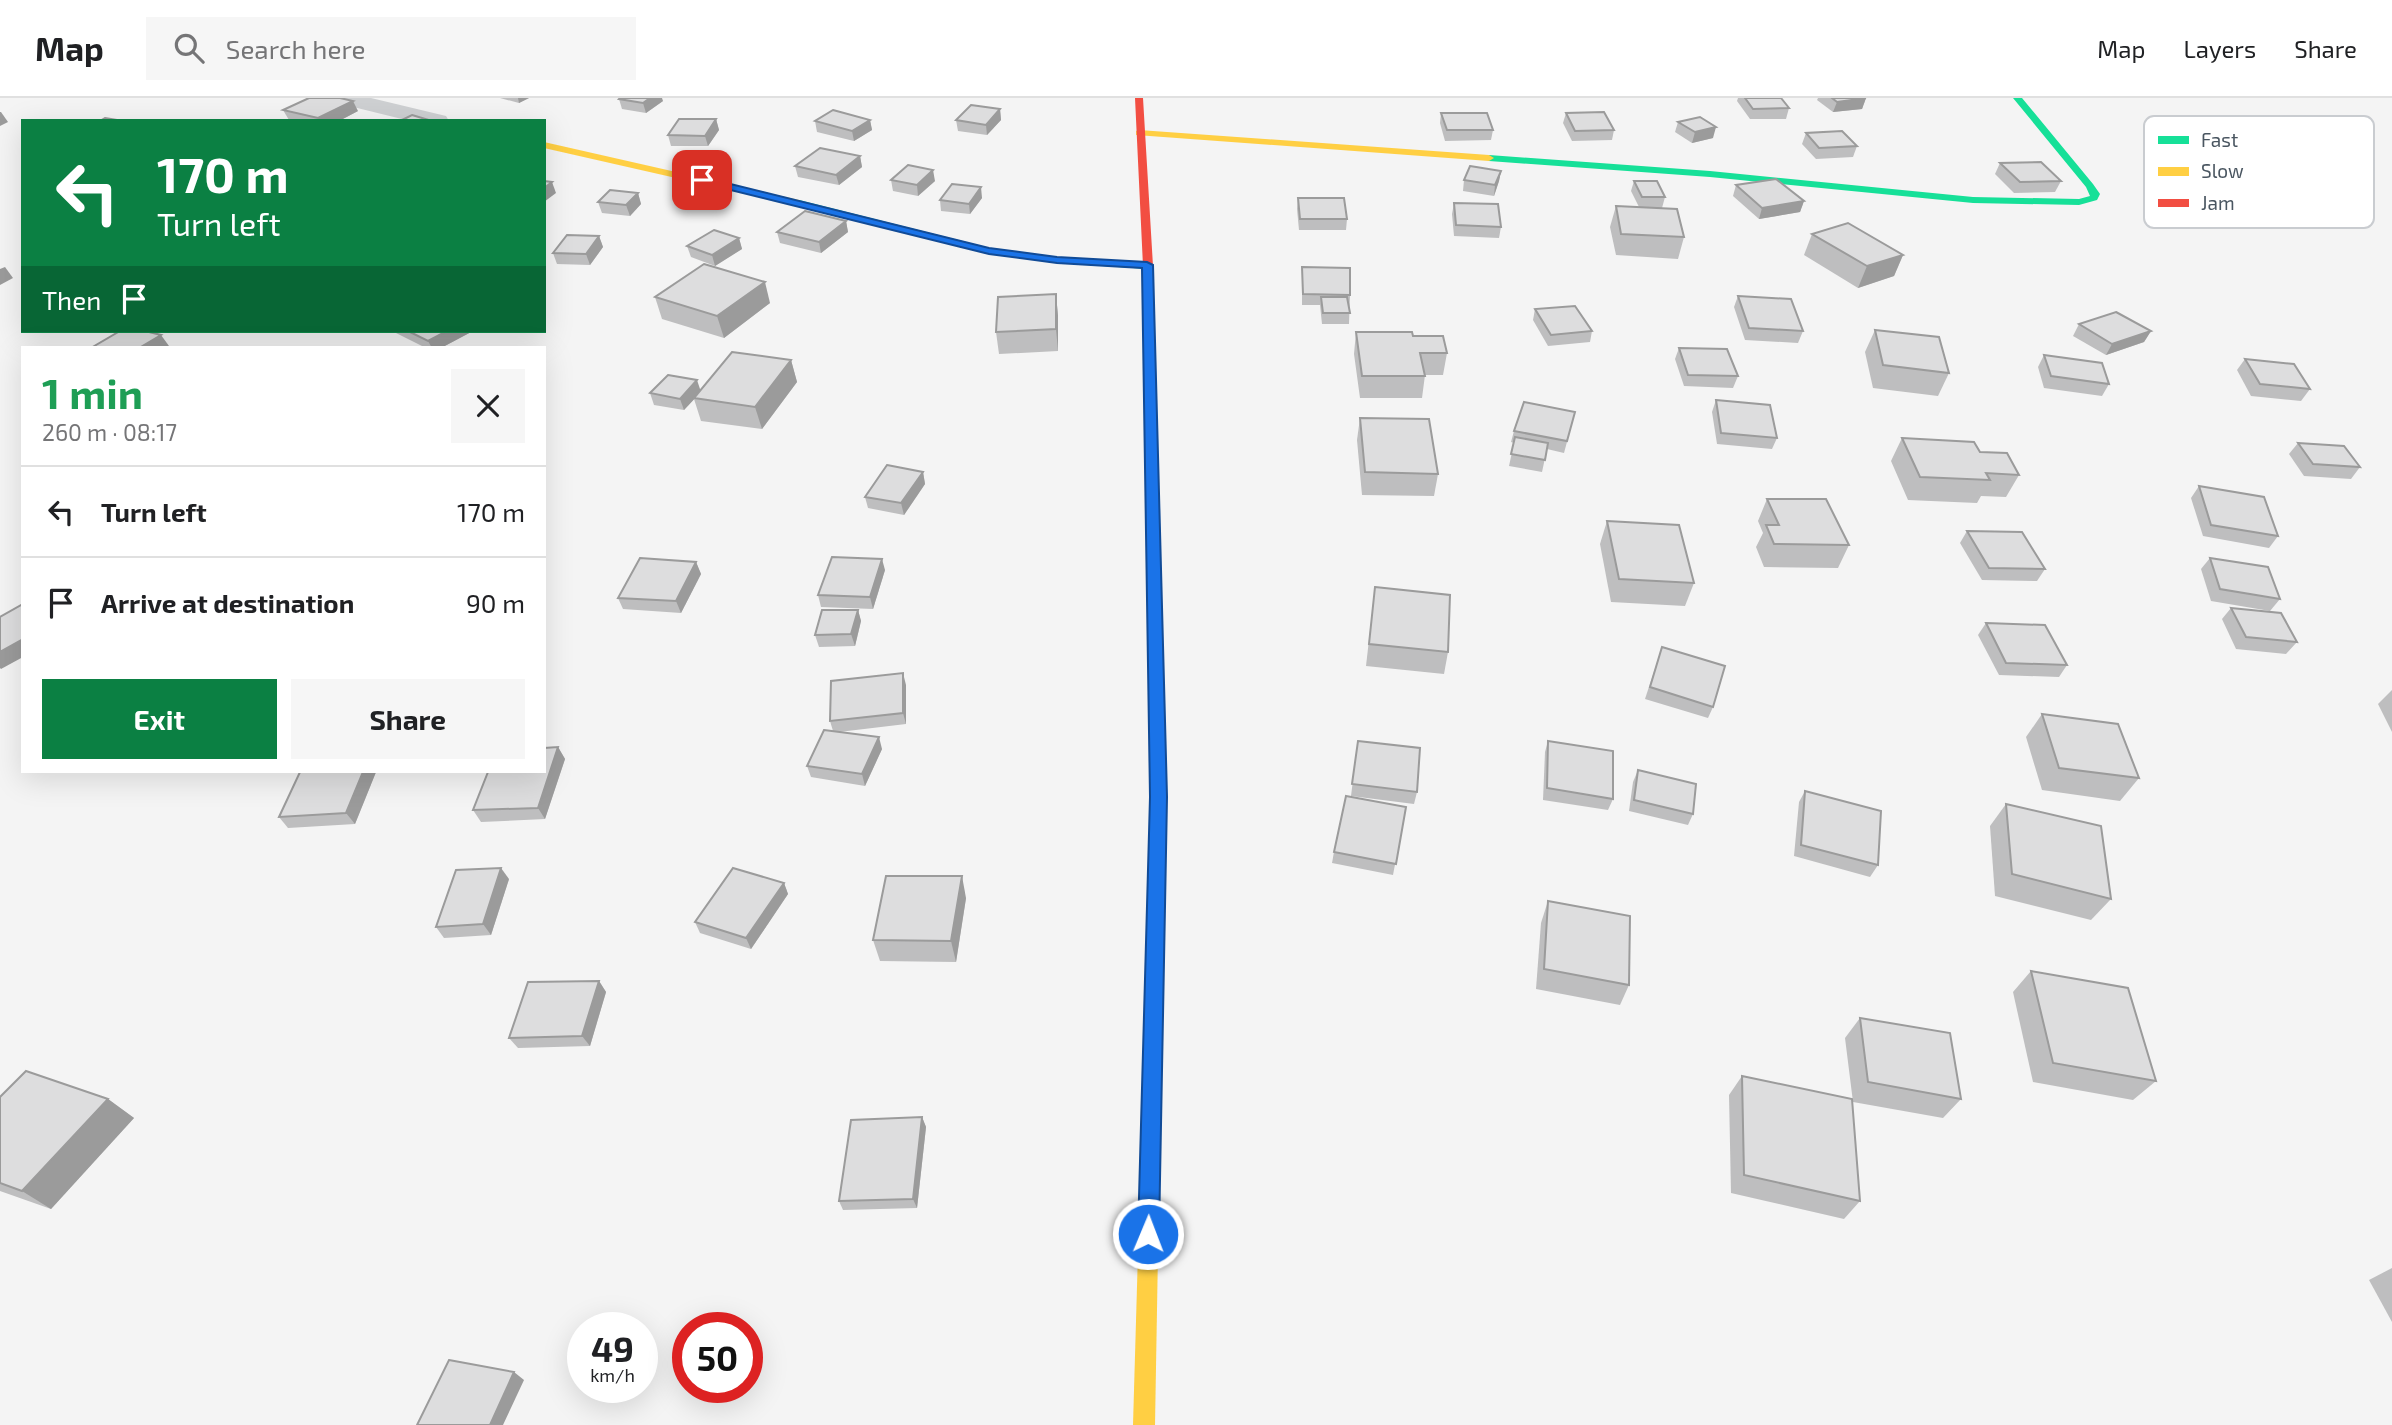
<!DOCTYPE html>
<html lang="en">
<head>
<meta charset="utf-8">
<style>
	:root { --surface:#fff; --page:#f6f6f6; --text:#202124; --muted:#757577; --line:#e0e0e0; --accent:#0b8043 }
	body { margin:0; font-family:"Exo 2",sans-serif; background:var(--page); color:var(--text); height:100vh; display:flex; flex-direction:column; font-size:26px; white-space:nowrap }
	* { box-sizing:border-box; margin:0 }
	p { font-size:23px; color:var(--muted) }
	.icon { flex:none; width:38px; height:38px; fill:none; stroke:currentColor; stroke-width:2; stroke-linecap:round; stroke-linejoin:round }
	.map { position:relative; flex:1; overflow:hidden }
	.details { position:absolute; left:21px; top:248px; width:525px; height:427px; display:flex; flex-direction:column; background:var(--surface); border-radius:0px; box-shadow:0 7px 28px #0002 }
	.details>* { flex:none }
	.top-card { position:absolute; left:21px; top:21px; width:525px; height:214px; border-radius:0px; box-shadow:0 7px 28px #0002; background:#0b8043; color:#fff; overflow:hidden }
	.speed { position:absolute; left:567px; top:1214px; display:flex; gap:14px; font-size:35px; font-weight:700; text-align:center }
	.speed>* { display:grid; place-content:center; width:91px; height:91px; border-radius:50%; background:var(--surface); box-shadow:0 7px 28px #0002; line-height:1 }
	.speed small { font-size:18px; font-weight:400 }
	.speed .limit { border:10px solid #d22; background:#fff; color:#111 }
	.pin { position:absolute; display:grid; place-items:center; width:60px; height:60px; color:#fff; margin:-30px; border-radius:14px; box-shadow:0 4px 10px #0006 }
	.me { position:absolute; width:77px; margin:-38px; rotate:1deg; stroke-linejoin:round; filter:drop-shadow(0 0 5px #0008) }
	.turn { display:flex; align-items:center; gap:24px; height:147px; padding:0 21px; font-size:32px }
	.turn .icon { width:91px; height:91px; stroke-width:2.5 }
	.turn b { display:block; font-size:49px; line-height:60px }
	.then { display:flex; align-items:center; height:66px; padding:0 21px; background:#0003; gap:14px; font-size:26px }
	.round { display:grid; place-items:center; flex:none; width:74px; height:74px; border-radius:0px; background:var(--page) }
	.overview { display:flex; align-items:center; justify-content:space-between; height:119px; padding:0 21px }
	h1 { font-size:42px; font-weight:700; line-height:52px; color:#1e9e55 }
	.button { display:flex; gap:14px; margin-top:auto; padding:14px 21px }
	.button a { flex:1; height:80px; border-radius:0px; background:var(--accent); color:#fff; font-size:28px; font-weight:700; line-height:80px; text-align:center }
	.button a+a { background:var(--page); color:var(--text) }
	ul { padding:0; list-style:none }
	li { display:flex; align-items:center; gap:21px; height:91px; padding:0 21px; border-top:2px solid var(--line) }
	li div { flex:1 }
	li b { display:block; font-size:26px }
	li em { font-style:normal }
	header { display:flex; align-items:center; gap:42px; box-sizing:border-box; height:98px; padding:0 35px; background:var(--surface); border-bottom:2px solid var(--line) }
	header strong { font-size:33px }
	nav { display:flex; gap:38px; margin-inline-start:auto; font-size:24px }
	.search { width:490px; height:63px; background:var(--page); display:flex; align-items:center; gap:18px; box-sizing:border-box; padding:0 24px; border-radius:0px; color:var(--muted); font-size:26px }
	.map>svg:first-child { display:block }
</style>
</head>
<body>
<header>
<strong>Map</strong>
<div class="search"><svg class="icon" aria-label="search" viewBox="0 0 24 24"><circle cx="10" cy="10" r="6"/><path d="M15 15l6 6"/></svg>Search here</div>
<nav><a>Map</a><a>Layers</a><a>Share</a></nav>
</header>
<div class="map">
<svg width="2392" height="1327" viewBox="0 0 2392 1327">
	<rect width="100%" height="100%" fill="#f4f4f4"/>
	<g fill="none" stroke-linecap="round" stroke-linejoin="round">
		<path fill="#ced0d2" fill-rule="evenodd" d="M334,0H371L446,18L449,23H410L337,5Z"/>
		<g fill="#16e098" fill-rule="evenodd">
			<path d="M2013,0H2022L2093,86L2100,96L2097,102L2079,107L1973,105L1710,79L1489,63L1484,60L1489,57L1710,73L1973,99L2079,101L2090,98L2086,89Z"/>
			<path d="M799,102L990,150L1057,159L1148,165L1153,168L1148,171L1057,165L990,156L795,107L794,105Z"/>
			<path d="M1156,581L1163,586L1166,699L1158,1154L1155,1161L1148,1164L1141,1161L1138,1154L1150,699L1149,586Z"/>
		</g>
		<g fill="#ffcf43" fill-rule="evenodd">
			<path d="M1139,32L1489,57L1494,60L1489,63L1136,37V33Z"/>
			<path d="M544,44L799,102L804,105L799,108L544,50Z"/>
			<path d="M1151,320L1157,324L1163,586L1156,591L1149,586L1145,324Z"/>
			<path d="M1148,1144L1155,1147L1158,1154L1155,1327H1133L1138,1154L1141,1147Z"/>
		</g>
		<path fill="#f24e42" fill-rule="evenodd" d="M1135,0H1143L1153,168L1157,324L1151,328L1145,324L1143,168Z"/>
	</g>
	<g fill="#bebebf">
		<path d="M500,0H529L519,5Z"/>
		<path d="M1738,0H1781L1789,10L1786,21H1750L1737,3Z"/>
		<path d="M1818,0H1866L1862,11L1833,14L1817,2Z"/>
		<path d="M619,1L663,3L646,15L622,11Z"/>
		<path d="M1000,11L1001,22L987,37L958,33L956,22Z"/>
		<path d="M283,12L358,13L339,23H290L289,22Z"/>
		<path d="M1441,15L1493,32L1491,42L1445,43L1440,25Z"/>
		<path d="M1566,15L1614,32L1612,42L1572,43L1563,25Z"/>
		<path d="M716,21L719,32L708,48H671L668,37Z"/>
		<path d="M870,22L872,32L854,43L817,34L815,23Z"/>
		<path d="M1678,24L1713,40L1692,45L1675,34Z"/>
		<path d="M1806,35L1857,48L1853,59L1816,61L1802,46Z"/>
		<path d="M860,58L862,69L839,87L798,79L795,68Z"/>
		<path d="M2000,65L2061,83L2055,94L2014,95L1995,76Z"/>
		<path d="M1501,73L1499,83L1494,98L1463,93L1464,82Z"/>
		<path d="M891,82L935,83L918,98L893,93Z"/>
		<path d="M1634,83L1665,99L1662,110L1684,139L1678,161L1616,157L1610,129L1616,108L1639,109L1631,93Z"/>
		<path d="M1736,87L1804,103L1800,114L1759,121L1733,98Z"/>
		<path d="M638,95L641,106L630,118L602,115L598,104Z"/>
		<path d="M982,100L970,116L941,113L940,102Z"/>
		<path d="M1298,100L1347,121L1346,132H1299L1297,111Z"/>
		<path d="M1454,105L1501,129L1499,140L1454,138L1452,116Z"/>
		<path d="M846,123L848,134L821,155L780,145L777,134Z"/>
		<path d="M1812,136L1903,157L1894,178L1858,190L1804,157Z"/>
		<path d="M599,138L603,149L590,167L557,166L553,155Z"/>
		<path d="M739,140L742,151L715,168L691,159L687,148Z"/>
		<path d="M1302,169L1350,197L1349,226H1322L1320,207H1302Z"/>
		<path d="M1056,196L1058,218V253L999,256L996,234Z"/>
		<path d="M1738,198L1803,233L1798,245L1745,242L1734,209Z"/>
		<path d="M655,199L770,205L724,240L662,221Z"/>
		<path d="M1535,211L1592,233L1590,244L1548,248L1533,222Z"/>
		<path d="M2079,226L2151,233L2144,244L2106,257L2073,238Z"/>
		<path d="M1875,232L1949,275L1938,298L1873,290L1865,254Z"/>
		<path d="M392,233H473L441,250H426Z"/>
		<path d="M1356,234L1413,238L1447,255L1443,277H1425L1422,300H1360L1354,256Z"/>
		<path d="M1679,250L1738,278L1733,290L1684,288L1675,261Z"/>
		<path d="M2044,257L2109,286L2102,298L2044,290L2038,269Z"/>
		<path d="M2245,261L2310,291L2301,303L2251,298L2237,272Z"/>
		<path d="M791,262L797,284L762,331L701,323L694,301L684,312L654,307L650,295L700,292Z"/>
		<path d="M1716,302L1777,340L1772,351L1717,346L1712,314Z"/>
		<path d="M1575,314L1564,355L1547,351L1542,374L1509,368L1514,345L1511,344L1514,333Z"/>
		<path d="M1360,320L1438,376L1434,398L1362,397L1357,342Z"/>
		<path d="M1902,340L1980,354L2019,377L2006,399L1981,398L1977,405L1908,402L1891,363Z"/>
		<path d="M2298,345L2360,369L2351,381L2304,378L2289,356Z"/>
		<path d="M923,374L925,386L904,417L868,410L865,399Z"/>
		<path d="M2199,388L2278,438L2269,450L2203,438L2191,400Z"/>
		<path d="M1767,401L1849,447L1838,470L1764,469L1756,449L1763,435L1758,423Z"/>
		<path d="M1607,423L1694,485L1685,508L1611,504L1600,446Z"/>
		<path d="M1967,433L2045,471L2037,483L1982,482L1960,445Z"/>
		<path d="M2210,460L2280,501L2270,513L2211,503L2201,471Z"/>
		<path d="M696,464L701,476L681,515L623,511L618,500Z"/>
		<path d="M885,472L873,511L821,509L818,497Z"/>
		<path d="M1375,489L1448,554L1444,576L1366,568Z"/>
		<path d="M2231,510L2297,544L2286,556L2236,551L2222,521Z"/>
		<path d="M858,512L861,523L855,548L819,549L815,537Z"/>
		<path d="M1986,525L2067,567L2059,579L1999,577L1978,537Z"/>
		<path d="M1662,549L1713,609L1708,620L1645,601Z"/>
		<path d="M906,587V626L839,634L882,651L865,688L811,679L807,668L833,633L830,623Z"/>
		<path d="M2392,592V634L2378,606Z"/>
		<path d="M2042,616L2139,680L2120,703L2042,692L2026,639Z"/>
		<path d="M1358,643L1417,694L1414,706L1351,698Z"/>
		<path d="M1548,643L1613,701L1608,712L1543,702L1545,654Z"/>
		<path d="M558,649L565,661L545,721L481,724L473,712Z"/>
		<path d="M1638,672L1693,716L1688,727L1629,713L1633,684Z"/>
		<path d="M376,674L355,726L288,730L279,719Z"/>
		<path d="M1805,693L1878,767L1870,779L1794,758L1799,704Z"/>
		<path d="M2006,706L2111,801L2091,822L1995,798L1990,728Z"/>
		<path d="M1406,709L1393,777L1332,765L1334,754Z"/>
		<path d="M509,781L491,837L444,840L436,829Z"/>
		<path d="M784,785L788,796L751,851L700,835L695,824Z"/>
		<path d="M966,800L956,864L880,863L873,842Z"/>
		<path d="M1548,803L1629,887L1620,907L1536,891L1541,825Z"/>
		<path d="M2031,873L2156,983L2133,1002L2033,984L2013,894Z"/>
		<path d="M599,883L606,894L590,948L518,950L509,940Z"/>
		<path d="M1860,920L1961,1001L1943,1020L1853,1004L1845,940Z"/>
		<path d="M1742,978L1860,1103L1844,1121L1731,1095L1729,997Z"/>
		<path d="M0,999L108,1001L134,1020L51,1111L0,1093Z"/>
		<path d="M922,1019L926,1029L917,1110L843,1112L839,1103Z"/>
		<path d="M2392,1170V1224L2369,1182Z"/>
	</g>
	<g fill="#9b9b9b">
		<path d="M518,0H529L519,5Z"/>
		<path d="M650,0H662L663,3L646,15L643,5Z"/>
		<path d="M1866,0L1862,11L1833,14L1837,4Z"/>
		<path d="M353,3L358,13L339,23H319L318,20Z"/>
		<path d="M1000,11L1001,22L987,37L986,27Z"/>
		<path d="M0,14H1L8,24L0,28Z"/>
		<path d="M716,21L719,32L708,48L705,38Z"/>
		<path d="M870,22L872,32L854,43L852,33Z"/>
		<path d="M1716,29L1713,40L1692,45L1695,34Z"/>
		<path d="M860,58L862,69L839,87L836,77Z"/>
		<path d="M933,72L935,83L918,98L917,87Z"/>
		<path d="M1501,73L1499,83L1494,98L1495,87Z"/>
		<path d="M552,84L556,95L544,104V90Z"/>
		<path d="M981,89L982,100L970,116L969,106Z"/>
		<path d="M638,95L641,106L630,118L626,107Z"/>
		<path d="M1804,103L1800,114L1759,121L1762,110Z"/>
		<path d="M846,123L848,134L821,155L819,144Z"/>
		<path d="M599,138L603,149L590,167L586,156Z"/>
		<path d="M739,140L742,151L715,168L712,157Z"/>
		<path d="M1903,157L1894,178L1858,190L1867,168Z"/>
		<path d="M5,169L13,180L0,187V171Z"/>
		<path d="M765,184L770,205L724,240L717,218Z"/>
		<path d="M1056,196L1058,218V253L1056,231Z"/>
		<path d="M447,233H473L441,250H432L428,243Z"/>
		<path d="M2151,233L2144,244L2106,257L2112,246Z"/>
		<path d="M161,237L169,248L165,250H139Z"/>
		<path d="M791,262L797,284L762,331L755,309Z"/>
		<path d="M697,282L701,294L684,312L680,301Z"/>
		<path d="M923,374L925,386L904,417L901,405Z"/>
		<path d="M882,461L885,472L873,511L870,499Z"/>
		<path d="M696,464L701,476L681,515L676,503Z"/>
		<path d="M858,512L861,523L855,548L851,536Z"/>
		<path d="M23,541V559L1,571L0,570V554Z"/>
		<path d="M903,575L906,587V626L903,615Z"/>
		<path d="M879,639L882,651L865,688L862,676Z"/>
		<path d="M558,649L565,661L545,721L538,710Z"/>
		<path d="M363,674H376L355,726L346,715Z"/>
		<path d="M501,770L509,781L491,837L483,826Z"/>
		<path d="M962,778L966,800L956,864L951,843Z"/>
		<path d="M784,785L788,796L751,851L746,840Z"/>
		<path d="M599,883L606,894L590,948L582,938Z"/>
		<path d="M108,1001L134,1020L51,1111L22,1093Z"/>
		<path d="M922,1019L926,1029L917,1110L913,1101Z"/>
		<path d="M514,1274L524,1282L503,1327H490Z"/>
	</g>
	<g fill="#ddddde" stroke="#9b9b9b" stroke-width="2">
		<path d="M309,0H340L353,3L318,20L283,12Z"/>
		<path d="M620,0H650L643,5L619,1Z"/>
		<path d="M1745,0H1781L1789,10L1753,11Z"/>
		<path d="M1832,0H1866L1837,4Z"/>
		<path d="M971,7L1000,11L986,27L956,22Z"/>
		<path d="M833,12L870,22L852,33L815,23Z"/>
		<path d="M1604,14L1614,32L1575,33L1566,15Z"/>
		<path d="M1441,15H1487L1493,32H1447Z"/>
		<path d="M412,17L432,23H400Z"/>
		<path d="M1700,19L1716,29L1695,34L1678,24Z"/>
		<path d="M105,20L123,23H100Z"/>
		<path d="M679,21H716L705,38L668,37Z"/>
		<path d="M1842,33L1857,48L1819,50L1806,35Z"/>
		<path d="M820,50L860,58L836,77L795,68Z"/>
		<path d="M2041,64L2061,83L2020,84L2000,65Z"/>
		<path d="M908,67L933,72L917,87L891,82Z"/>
		<path d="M1470,68L1501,73L1495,87L1464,82Z"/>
		<path d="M1776,81L1804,103L1762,110L1736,87Z"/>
		<path d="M544,83L552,84L544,90Z"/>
		<path d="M1634,83H1657L1665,99H1642Z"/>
		<path d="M952,86L981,89L969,106L940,102Z"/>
		<path d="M610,92L638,95L626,107L598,104Z"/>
		<path d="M1298,100H1344L1347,121H1300Z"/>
		<path d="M1454,105L1498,106L1501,129L1456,127Z"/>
		<path d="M1616,108L1677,111L1684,139L1621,136Z"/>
		<path d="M805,113L846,123L819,144L777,134Z"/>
		<path d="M1848,125L1903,157L1867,168L1812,136Z"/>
		<path d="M714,132L739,140L712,157L687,148Z"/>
		<path d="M567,137L599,138L586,156L553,155Z"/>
		<path d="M704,166L765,184L717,218L655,199Z"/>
		<path d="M1302,169L1350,170V197L1303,196Z"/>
		<path d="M1056,196V231L996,234L998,199Z"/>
		<path d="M1738,198L1791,201L1803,233L1749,230Z"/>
		<path d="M1321,199H1347L1350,215H1323Z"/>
		<path d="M1575,208L1592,233L1551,237L1535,211Z"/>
		<path d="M2116,214L2151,233L2112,246L2079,226Z"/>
		<path d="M1875,232L1939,239L1949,275L1883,267Z"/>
		<path d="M120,233H145L161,237L139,250H91Z"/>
		<path d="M408,233H447L428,243Z"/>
		<path d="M1356,234H1412L1413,238H1443L1447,255H1420L1425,278H1362Z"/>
		<path d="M1679,250L1727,251L1738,278L1688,277Z"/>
		<path d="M732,254L791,262L755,309L694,300Z"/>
		<path d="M2044,257L2102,265L2109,286L2051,278Z"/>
		<path d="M2245,261L2294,266L2310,291L2260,286Z"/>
		<path d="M668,277L697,282L680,301L650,295Z"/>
		<path d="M1716,302L1770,307L1777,340L1721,335Z"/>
		<path d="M1524,304L1575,314L1567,343L1514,333Z"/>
		<path d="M1360,320L1429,321L1438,376L1365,374Z"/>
		<path d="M1515,339L1548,345L1545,362L1511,356Z"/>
		<path d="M1902,340L1974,344L1980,354L2007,355L2019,377L1986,375L1990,382L1920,379Z"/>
		<path d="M2298,345L2344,348L2360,369L2313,366Z"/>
		<path d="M887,367L923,374L901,405L865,399Z"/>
		<path d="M2199,388L2264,399L2278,438L2211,427Z"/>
		<path d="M1767,401H1826L1849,447L1774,446L1766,427H1779Z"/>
		<path d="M1607,423L1679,427L1694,485L1619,481Z"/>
		<path d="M1967,433L2022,434L2045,471L1989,470Z"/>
		<path d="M832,459L882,461L870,499L818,497Z"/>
		<path d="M640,460L696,464L676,503L618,500Z"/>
		<path d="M2210,460L2268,469L2280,501L2220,491Z"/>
		<path d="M1375,489L1450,497L1448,554L1369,546Z"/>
		<path d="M23,506V541L0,554V519Z"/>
		<path d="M2231,510L2281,515L2297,544L2246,539Z"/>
		<path d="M822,512H858L851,536L815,537Z"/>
		<path d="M1986,525L2045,527L2067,567L2006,565Z"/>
		<path d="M1662,549L1725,568L1713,609L1650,589Z"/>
		<path d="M903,575V615L830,623L831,583Z"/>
		<path d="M2042,616L2118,626L2139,680L2059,670Z"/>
		<path d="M824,632L879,639L862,676L807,668Z"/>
		<path d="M1358,643L1420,650L1417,694L1352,686Z"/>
		<path d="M1548,643L1613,653V701L1547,690Z"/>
		<path d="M558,649L538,710L473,712L488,674H544V650Z"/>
		<path d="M1638,672L1696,686L1693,716L1634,702Z"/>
		<path d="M300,674H363L346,715L279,719Z"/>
		<path d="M1805,693L1881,713L1878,767L1801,747Z"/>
		<path d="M1346,698L1406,709L1396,766L1334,754Z"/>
		<path d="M2006,706L2101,728L2111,801L2012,776Z"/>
		<path d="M501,770L483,826L436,829L456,772Z"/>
		<path d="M733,770L784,785L746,840L695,824Z"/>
		<path d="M886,778H962L951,843L873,842Z"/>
		<path d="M1548,803L1630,818L1629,887L1544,871Z"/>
		<path d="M2031,873L2128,890L2156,983L2053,965Z"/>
		<path d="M599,883L582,938L509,940L528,884Z"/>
		<path d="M1860,920L1950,935L1961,1001L1868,984Z"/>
		<path d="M26,973L108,1001L22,1093L0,1085V999Z"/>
		<path d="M1742,978L1852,1001L1860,1103L1744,1077Z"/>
		<path d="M922,1019L913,1101L839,1103L851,1022Z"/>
		<path d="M449,1262L514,1274L490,1327H417Z"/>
	</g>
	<path fill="#1a73e8" stroke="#114b97" stroke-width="2" d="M702,79L989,150L1057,159L1147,164L1153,167L1167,699L1159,1136L1156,1143L1148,1146L1141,1143L1138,1136L1150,699L1142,170L1057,165L989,156L698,84V80Z"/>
	<rect x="2144" y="18" width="230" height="112" rx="10" fill="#fff" stroke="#c9ccd0" stroke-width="2"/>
	<rect x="2158" y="38" width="31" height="8" fill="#16e098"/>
	<rect x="2158" y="69" width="31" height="9" fill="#ffcf43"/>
	<rect x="2158" y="101" width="31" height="8" fill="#f24e42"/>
	<g font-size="19" fill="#4a5661">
		<text x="2201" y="49">Fast</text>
		<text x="2201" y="80">Slow</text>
		<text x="2201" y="112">Jam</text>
	</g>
</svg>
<div class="speed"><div>49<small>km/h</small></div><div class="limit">50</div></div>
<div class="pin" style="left:702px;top:82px;background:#d93025"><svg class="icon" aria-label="arrive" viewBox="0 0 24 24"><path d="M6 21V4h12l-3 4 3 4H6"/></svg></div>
<svg class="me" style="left:1148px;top:1136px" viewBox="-20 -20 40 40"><circle r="17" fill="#1a73e8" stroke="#fff" stroke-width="3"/><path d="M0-11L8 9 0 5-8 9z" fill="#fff"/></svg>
<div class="top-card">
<div class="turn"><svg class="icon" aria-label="left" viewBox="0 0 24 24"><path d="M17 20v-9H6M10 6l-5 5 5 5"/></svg><div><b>170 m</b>Turn left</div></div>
<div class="then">Then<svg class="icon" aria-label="arrive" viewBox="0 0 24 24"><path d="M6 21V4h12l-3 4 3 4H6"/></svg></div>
</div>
<section class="details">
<div class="overview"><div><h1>1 min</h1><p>260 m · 08:17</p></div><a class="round"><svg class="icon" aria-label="close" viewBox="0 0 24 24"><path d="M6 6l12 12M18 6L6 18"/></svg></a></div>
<ul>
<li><svg class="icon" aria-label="left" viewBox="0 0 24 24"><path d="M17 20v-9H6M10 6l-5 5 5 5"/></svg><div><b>Turn left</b></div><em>170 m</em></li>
<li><svg class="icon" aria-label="arrive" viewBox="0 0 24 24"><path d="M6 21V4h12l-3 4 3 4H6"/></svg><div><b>Arrive at destination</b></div><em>90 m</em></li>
</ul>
<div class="button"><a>Exit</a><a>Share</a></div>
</section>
</div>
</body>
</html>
